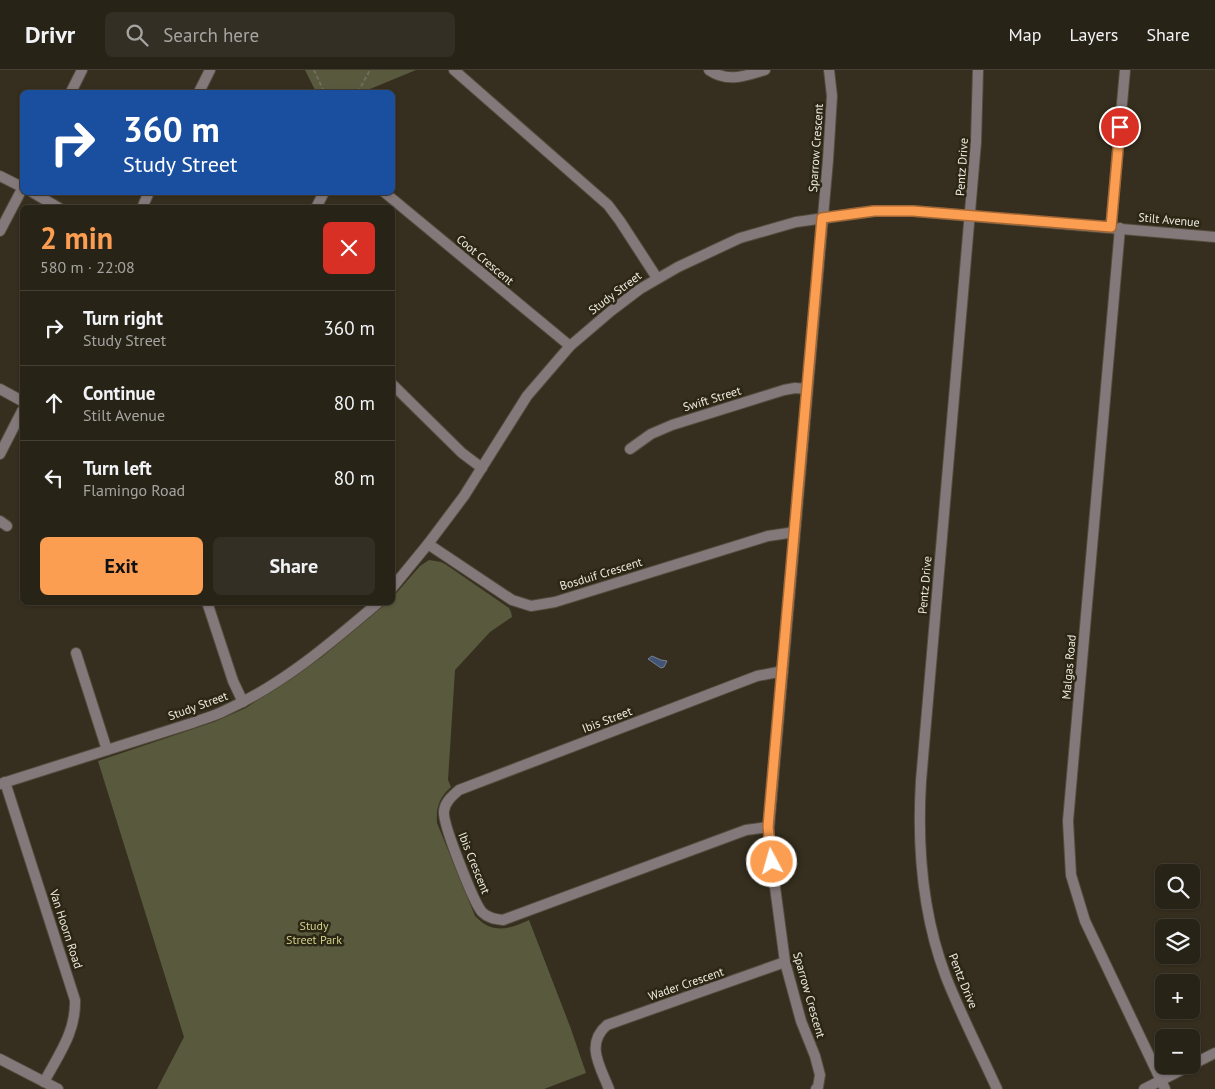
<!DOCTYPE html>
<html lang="en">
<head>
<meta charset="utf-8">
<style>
	:root { --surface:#282317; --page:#342f24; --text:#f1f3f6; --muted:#a5a4a1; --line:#444036; --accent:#fb9e51 }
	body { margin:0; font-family:"PT Sans",sans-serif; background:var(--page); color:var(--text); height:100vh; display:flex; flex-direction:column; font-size:19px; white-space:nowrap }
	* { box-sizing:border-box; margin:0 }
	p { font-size:16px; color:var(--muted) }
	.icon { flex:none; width:28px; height:28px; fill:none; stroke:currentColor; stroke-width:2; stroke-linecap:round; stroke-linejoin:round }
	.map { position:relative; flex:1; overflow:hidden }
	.side { position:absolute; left:20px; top:135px; width:375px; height:400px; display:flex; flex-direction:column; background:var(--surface); border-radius:8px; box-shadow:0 1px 4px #0004,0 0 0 1px var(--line) }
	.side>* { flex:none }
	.top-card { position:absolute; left:20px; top:20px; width:375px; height:105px; border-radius:8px; box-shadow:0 1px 4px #0004,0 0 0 1px var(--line); background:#1a4fa0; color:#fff; overflow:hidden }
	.tools { position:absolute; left:1155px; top:794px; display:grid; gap:10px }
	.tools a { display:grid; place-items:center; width:45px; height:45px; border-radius:8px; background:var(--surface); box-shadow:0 1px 4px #0004,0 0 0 1px var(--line); font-size:25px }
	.pin { position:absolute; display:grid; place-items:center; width:42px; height:42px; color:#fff; margin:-21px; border:2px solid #fff; border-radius:50%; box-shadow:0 1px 5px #0007 }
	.me { position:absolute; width:55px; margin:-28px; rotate:354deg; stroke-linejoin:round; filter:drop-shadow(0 0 4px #0008) }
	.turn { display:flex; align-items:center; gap:18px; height:105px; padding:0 20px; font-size:22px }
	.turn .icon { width:65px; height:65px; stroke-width:2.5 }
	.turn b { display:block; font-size:35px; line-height:42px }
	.round { display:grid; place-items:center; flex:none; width:52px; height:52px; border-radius:8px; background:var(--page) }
	.overview { display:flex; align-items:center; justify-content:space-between; height:85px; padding:0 20px }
	h1 { font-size:30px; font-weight:700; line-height:38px; color:var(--accent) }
	.cta { display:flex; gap:10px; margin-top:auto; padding:10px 20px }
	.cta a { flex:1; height:58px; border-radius:8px; background:var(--accent); color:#111; font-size:20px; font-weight:700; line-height:58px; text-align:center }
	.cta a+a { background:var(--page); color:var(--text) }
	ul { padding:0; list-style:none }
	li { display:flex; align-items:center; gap:15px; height:75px; padding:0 20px; border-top:1px solid var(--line) }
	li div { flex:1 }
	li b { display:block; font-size:19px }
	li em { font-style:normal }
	header { display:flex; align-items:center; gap:30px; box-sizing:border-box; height:70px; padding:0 25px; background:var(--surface); border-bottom:1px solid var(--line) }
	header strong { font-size:24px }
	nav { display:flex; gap:28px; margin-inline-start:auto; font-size:18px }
	.search { width:350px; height:45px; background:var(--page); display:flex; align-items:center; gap:12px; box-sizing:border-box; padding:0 18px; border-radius:8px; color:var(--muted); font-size:19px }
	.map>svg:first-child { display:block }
</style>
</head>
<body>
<header>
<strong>Drivr</strong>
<div class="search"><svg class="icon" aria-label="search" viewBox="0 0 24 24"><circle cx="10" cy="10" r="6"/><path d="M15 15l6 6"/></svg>Search here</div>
<nav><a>Map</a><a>Layers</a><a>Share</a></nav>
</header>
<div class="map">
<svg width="1215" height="1019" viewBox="0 0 1215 1019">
	<rect width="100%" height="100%" fill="#362f1f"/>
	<g fill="#595a3d">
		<path d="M305,0H416L370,19L369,22H316Z"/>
		<path d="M429,490L441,492L445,494L509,538L511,542L512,547L490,562L455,600L448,710L451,717C439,728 436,737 437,753L475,846C492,864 508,860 529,850L571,959L586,1003L544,1019H157L184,967L98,691L214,652L246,638L322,587L387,533L392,532L393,527L420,496Z"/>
	</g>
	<path fill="#435374" stroke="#768094" d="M652,586L661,590L667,591L664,597L661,598L648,589Z"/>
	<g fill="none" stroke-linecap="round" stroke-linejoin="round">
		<g stroke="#534d3e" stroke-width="12">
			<g id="minor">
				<path d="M454,0L608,135L620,151L657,208"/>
				<path d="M709,0C728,13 745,6 765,0"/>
				<path d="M71,22L82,0"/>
				<path d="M199,22L210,0"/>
				<path d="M0,106L22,117"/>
				<path d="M32,122L59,138"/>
				<path d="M384,122L570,276"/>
				<path d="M142,138L149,122"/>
				<path d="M316,138L324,122"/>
				<path d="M970,146L1215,167"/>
				<path d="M1111,157L1125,0"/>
				<path d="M1120,158L1068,751L1071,805L1085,851L1165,1019"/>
				<path d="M0,161L22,119"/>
				<path d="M392,314L462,383L482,398"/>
				<path d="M0,319L22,331"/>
				<path d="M630,379L651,364L672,355L784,320L795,318L807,319"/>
				<path d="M0,384L22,341"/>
				<path d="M0,451L7,456"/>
				<path d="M428,474L512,530L531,536L555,532L768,466L795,462"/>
				<path d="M207,532L233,611L243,632"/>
				<path d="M76,583L107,680"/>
				<path d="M5,712L75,930C76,962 59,984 44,1012"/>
				<path d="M769,757L746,760L503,850C495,849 488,848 482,842C474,833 442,753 444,741C445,732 452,726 459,720L757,606L783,601"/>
				<path d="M0,989L58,1019"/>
				<path d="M609,1019C600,996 585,974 607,955L785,892"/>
				<path d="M816,1019L818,1017L820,1005L815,986L801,951L785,892L769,772V757L828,90L832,26L829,0"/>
				<path d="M1144,1019L1215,983"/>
			</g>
		</g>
		<g stroke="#534d3e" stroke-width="12">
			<g id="tertiary">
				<path d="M978,0L976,72L921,711C917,778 922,844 946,907C961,945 980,982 997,1019"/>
				<path d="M392,518L428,474L464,426L527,326L570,276L611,241L640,219L678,197L740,168L796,152L875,141H913L970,146"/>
				<path d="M0,714L192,653C203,649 214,646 224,641C282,615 331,573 379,532"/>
			</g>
		</g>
		<g stroke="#726c5d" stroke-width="2" stroke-dasharray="4 2.5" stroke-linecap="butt">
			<path d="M314,0L324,22"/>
			<path d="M358,22L370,0"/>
		</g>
		<use href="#minor" stroke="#84797a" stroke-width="10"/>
		<use href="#tertiary" stroke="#84797a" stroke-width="10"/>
	</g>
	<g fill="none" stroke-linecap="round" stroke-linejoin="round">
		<g stroke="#a36735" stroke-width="12">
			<path id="route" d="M772,792L768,757L822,148L874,141H913L1111,157L1120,57"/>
		</g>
		<use href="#route" stroke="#fb9e51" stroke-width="9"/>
	</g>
	<g text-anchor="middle" stroke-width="5" stroke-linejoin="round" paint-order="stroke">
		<g font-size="12" fill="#eeeadf" stroke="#2c2615">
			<text transform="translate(816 78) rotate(-86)" y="4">Sparrow Crescent</text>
			<text transform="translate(962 97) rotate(-86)" y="4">Pentz Drive</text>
			<text transform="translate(1169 150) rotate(5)" y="4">Stilt Avenue</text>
			<text transform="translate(485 190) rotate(40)" y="4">Coot Crescent</text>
			<text transform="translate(615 223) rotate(-37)" y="4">Study Street</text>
			<text transform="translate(712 329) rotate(-17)" y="4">Swift Street</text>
			<text transform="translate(601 504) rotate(-17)" y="4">Bosduif Crescent</text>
			<text transform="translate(925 515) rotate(-85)" y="4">Pentz Drive</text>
			<text transform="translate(1069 597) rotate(-85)" y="4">Malgas Road</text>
			<text transform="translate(198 636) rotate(-20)" y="4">Study Street</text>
			<text transform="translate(607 650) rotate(-21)" y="4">Ibis Street</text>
			<text transform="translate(474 793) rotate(68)" y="4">Ibis Crescent</text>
			<text transform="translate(66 859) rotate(72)" y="4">Van Hoorn Road</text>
			<text transform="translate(963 911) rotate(68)" y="4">Pentz Drive</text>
			<text transform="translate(686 914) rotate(-19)" y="4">Wader Crescent</text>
			<text transform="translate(809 925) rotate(74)" y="4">Sparrow Crescent</text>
		</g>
		<g font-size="12" fill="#ced18c" stroke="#2c2615">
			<text x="314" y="860">Study<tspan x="314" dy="14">Street Park</tspan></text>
		</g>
	</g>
</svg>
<div class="tools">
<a><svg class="icon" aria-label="search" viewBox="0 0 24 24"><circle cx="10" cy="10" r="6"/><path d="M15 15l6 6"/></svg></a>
<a><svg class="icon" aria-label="layers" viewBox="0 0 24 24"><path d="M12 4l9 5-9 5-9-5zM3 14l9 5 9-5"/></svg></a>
<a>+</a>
<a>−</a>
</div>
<div class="pin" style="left:1120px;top:57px;background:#d93025"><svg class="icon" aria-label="arrive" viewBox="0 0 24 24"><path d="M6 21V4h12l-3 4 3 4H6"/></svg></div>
<svg class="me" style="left:772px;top:792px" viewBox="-20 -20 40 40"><circle r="17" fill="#fb9e51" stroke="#fff" stroke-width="3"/><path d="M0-11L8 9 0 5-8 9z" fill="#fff"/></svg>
<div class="top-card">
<div class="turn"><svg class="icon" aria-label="right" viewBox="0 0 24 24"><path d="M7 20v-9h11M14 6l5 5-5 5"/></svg><div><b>360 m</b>Study Street</div></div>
</div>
<section class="side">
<div class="overview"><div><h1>2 min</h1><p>580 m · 22:08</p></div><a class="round" style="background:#d93025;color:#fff"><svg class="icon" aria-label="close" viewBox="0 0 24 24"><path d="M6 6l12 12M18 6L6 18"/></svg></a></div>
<ul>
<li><svg class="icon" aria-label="right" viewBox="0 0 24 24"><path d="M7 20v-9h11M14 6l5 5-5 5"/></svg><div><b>Turn right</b><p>Study Street</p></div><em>360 m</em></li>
<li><svg class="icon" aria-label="ahead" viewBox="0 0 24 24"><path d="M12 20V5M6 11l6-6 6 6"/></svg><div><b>Continue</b><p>Stilt Avenue</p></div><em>80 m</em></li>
<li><svg class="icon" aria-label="left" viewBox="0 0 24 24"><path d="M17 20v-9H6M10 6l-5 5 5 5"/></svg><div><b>Turn left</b><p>Flamingo Road</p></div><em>80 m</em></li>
</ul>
<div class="cta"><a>Exit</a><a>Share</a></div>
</section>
</div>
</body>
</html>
